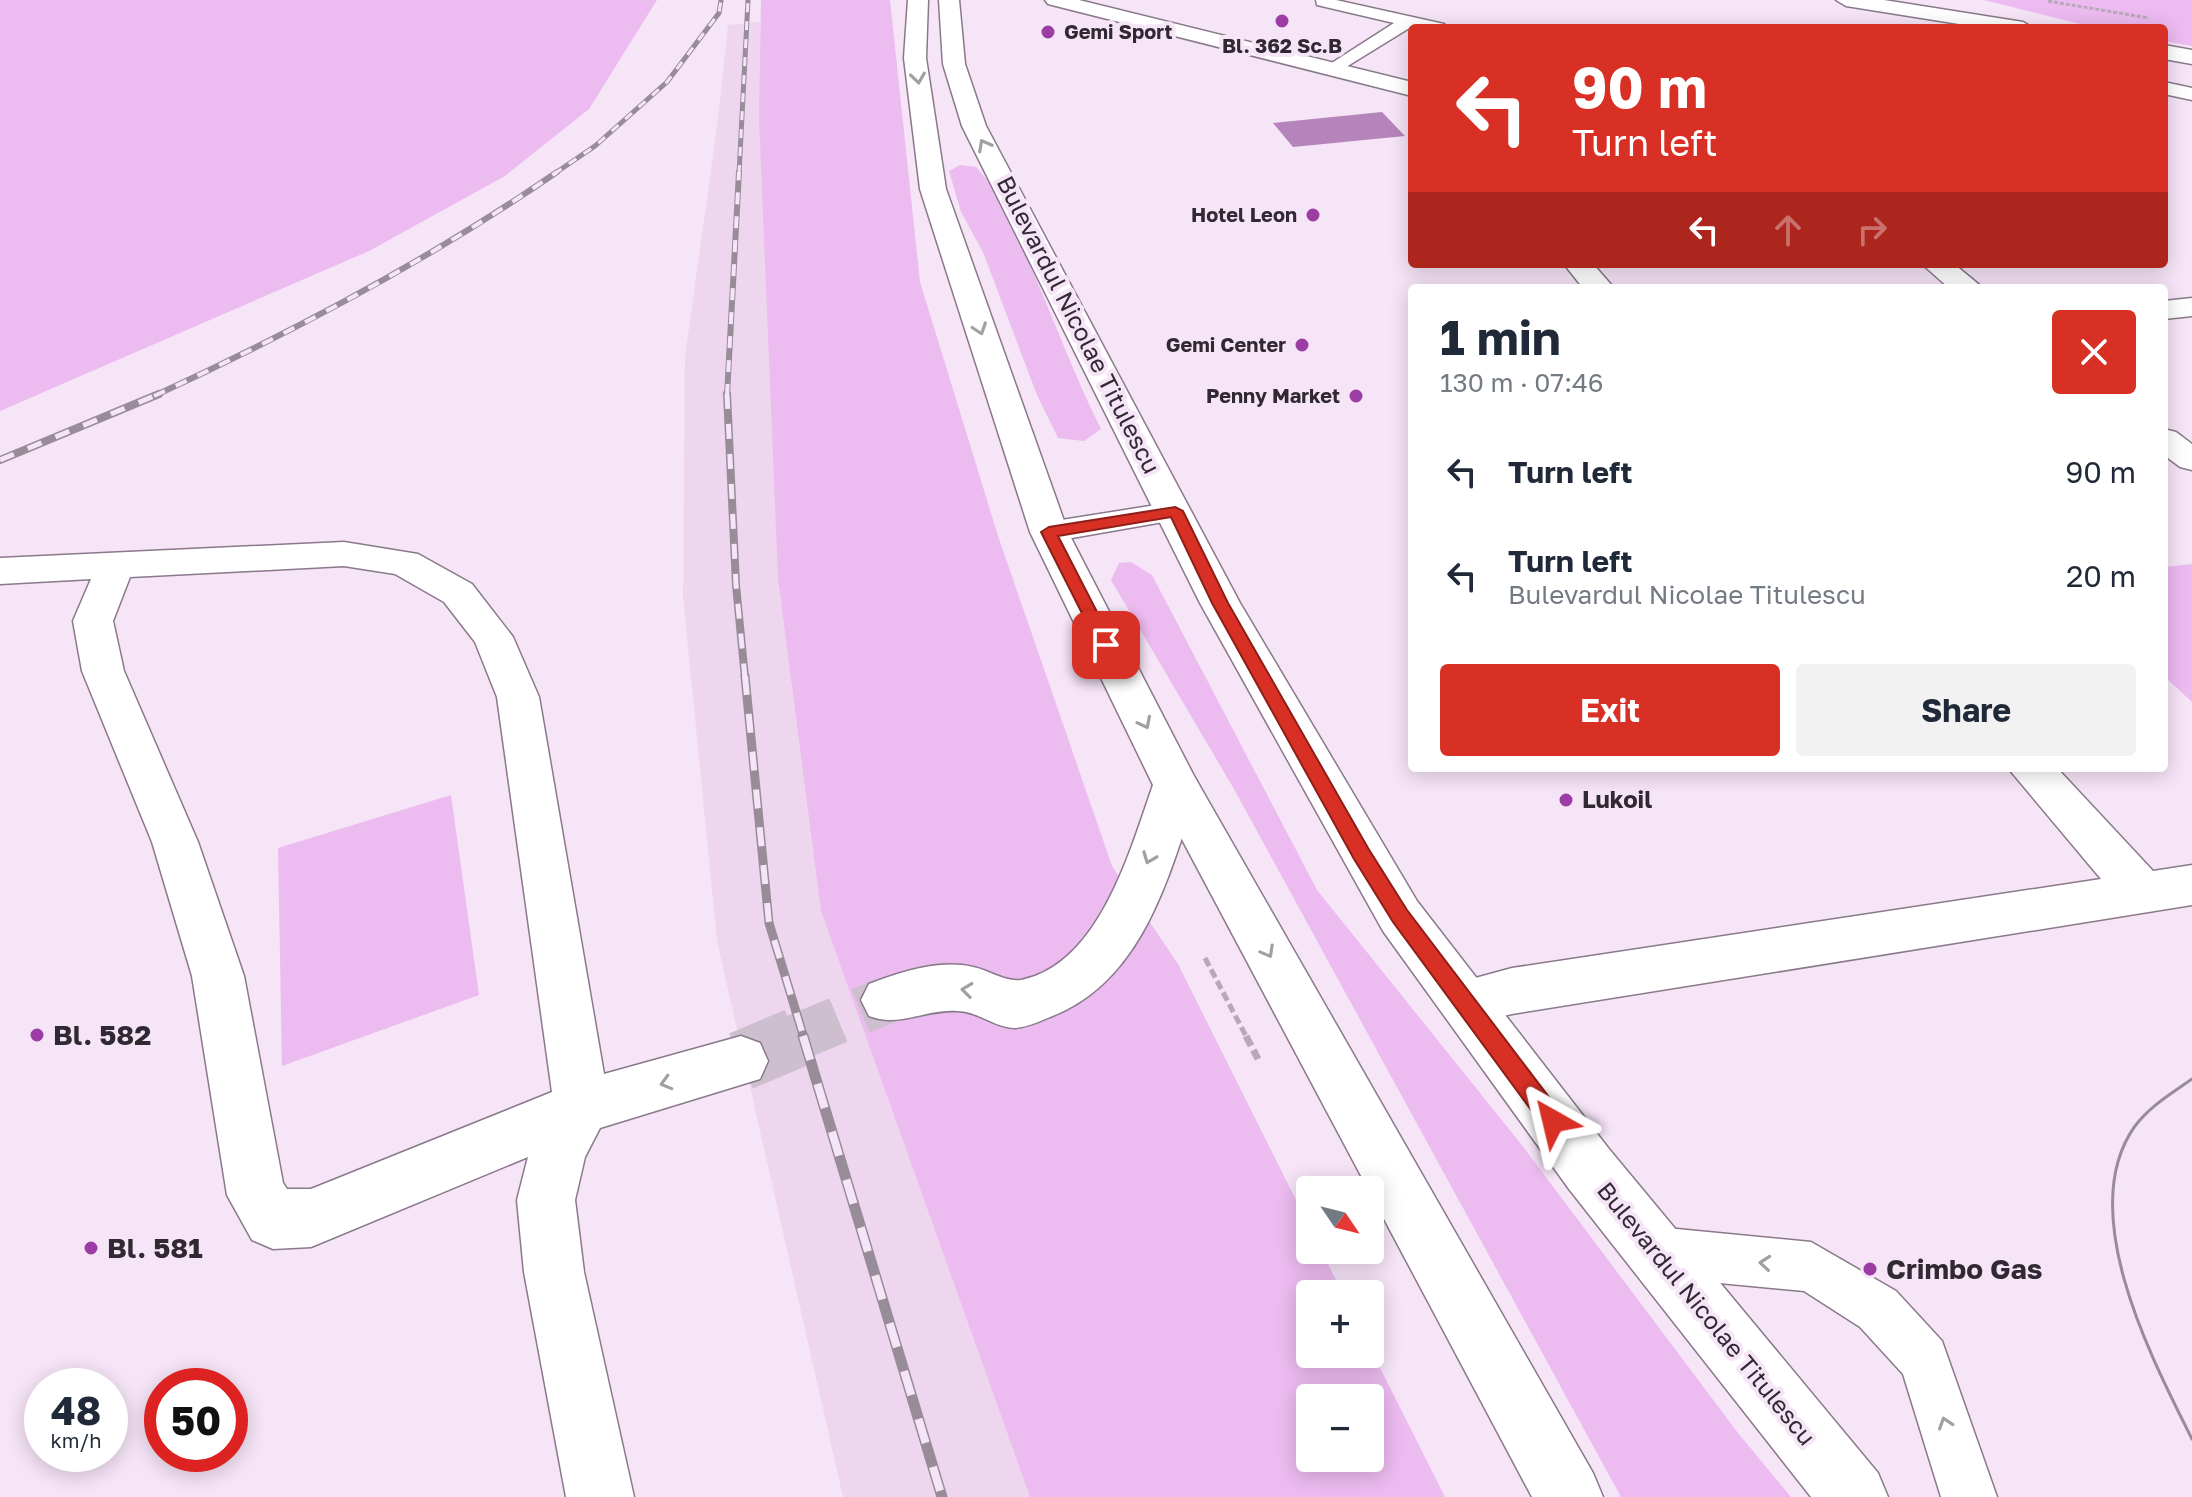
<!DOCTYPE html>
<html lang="en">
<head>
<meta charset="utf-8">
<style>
	:root { --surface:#fff; --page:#f2f2f3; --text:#1f2937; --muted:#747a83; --accent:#d93025 }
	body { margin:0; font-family:"Golos Text",sans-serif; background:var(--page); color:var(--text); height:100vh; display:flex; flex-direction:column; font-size:30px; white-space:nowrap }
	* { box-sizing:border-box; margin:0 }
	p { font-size:26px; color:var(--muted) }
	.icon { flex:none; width:44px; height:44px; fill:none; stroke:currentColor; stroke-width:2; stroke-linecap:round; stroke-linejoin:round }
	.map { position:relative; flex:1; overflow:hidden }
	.side { position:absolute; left:1408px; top:284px; width:760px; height:488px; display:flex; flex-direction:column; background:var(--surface); border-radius:8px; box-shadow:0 4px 20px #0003 }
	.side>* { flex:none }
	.hud { position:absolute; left:1408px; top:24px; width:760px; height:244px; border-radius:8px; box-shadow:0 4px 20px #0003; background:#d93025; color:#fff; overflow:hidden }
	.needle { width:52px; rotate:125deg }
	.buttons { position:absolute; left:1296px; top:1176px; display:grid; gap:16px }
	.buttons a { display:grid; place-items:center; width:88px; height:88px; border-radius:8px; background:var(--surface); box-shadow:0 4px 20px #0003; font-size:40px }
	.speed { position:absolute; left:24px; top:1368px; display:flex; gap:16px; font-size:40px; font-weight:700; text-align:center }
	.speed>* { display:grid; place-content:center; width:104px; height:104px; border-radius:50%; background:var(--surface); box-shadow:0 4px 20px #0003; line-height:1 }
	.speed small { font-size:20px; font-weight:400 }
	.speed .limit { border:12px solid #d22; background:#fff; color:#111 }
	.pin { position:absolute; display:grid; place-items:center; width:68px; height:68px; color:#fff; margin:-34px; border-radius:16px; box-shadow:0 4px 12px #0006 }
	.me { position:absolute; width:88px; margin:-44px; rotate:323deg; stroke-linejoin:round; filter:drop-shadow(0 0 6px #0008) }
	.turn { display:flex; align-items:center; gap:28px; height:168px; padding:0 32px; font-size:36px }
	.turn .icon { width:104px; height:104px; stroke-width:2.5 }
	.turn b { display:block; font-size:56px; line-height:68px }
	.lanes { display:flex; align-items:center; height:76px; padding:0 32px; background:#0003; justify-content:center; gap:40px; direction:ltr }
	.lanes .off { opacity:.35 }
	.round { display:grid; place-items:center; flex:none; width:84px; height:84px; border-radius:8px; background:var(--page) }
	.overview { display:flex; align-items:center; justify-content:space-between; height:136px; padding:0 32px }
	h1 { font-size:48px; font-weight:700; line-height:60px }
	.cta { display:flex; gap:16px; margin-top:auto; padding:16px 32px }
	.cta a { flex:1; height:92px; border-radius:8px; background:var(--accent); color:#fff; font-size:32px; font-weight:700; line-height:92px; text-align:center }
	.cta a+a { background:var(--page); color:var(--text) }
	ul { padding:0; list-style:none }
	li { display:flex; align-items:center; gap:24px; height:104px; padding:0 32px }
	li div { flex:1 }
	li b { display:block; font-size:30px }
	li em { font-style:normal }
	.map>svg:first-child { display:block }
</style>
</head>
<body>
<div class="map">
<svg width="2192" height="1497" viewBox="0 0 2192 1497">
	<rect width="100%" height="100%" fill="#f6e4f7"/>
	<path fill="#eed6ef" d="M760,22L765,237L821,911L1030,1497H843L717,941L683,596L685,357L718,119L728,25Z"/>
	<g fill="#ecbbf0" fill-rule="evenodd">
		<path d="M0,0H657L589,109L505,176L369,251L0,411Z"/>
		<path d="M761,0H890L920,282L998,536L1112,866L1178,964L1310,1228V1250H1321L1343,1294H1310V1354H1370V1348L1445,1497H1030L821,911L778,578L759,117ZM1310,1398H1370V1458H1310Z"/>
		<path d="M1984,0H2192V46L2164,41V28H2096Z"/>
		<path d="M960,165L976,167L987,180C1034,259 1060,347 1101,429L1084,441L1058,438L1037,395L983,252L961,212L949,171Z"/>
		<path d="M1131,562L1152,575L1317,890L1521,1144L1738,1433L1791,1497H1621L1234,789L1111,580L1119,563Z"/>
		<path d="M2192,564V702L2164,676V567Z"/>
		<path d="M451,795L479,995L282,1066L278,848Z"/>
	</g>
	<path fill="#b584ba" d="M1382,112L1405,136L1293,147L1273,123Z"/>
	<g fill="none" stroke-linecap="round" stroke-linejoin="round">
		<path stroke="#cebfcf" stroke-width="47" stroke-dasharray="47 24" stroke-linecap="butt" d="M795,1038L887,1000"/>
		<path stroke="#cebfcf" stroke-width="60" stroke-dasharray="60 30" stroke-linecap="butt" d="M741,1061L800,1036"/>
		<g stroke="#89798b" stroke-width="3">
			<g id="lane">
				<path d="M1316,0H1336L1444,24L1447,28L1411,27L1333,75L1324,70L1327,66L1394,23L1317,5Z"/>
				<path d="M2164,82L2192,88V100L2164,94Z"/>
				<path d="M1175,502L1186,504L1190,511L1186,518L1049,542L1038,539L1034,532L1038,525L1049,522Z"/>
				<path d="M1656,1227L1811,1242L1896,1291L1942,1341L1997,1497H1941L1903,1374L1860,1327L1804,1291L1656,1277L1639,1269L1631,1252L1639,1235Z"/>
			</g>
		</g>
		<g stroke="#89798b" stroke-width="3">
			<g id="street">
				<path d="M1045,0H1079L1412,82V96L1048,4Z"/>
				<path d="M1836,0H1884L2023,22L2033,28H1984L1846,6Z"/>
				<path d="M2164,45L2192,50V64L2164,59Z"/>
				<path d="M1564,264H1593L1614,288H1583Z"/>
				<path d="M1922,264H1954L1983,288H1949Z"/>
				<path d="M2192,298V316L2164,319V301Z"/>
				<path d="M2164,429L2176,432L2192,444V470L2180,467L2164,455Z"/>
				<path d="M344,542L418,554L472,584L513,637L539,697L604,1074L741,1036L760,1043L768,1061L760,1079L600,1128L585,1157L575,1200L584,1272L634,1497H566L524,1272L517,1200L528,1157L311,1247L273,1249L252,1240L227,1195L192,976L152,842L82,671L73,621L91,579L0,584V558ZM344,566L395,574L444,602L475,642L497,697L552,1092L311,1189H287L283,1183L244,976L198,842L124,671L113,621L130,577Z"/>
				<path d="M1176,768L1192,773L1199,785C1170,872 1145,981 1050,1017C1039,1022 1027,1027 1015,1028C995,1028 978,1011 957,1011C925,1009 899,1028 869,1016L861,1000L869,984C900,972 939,959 973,967C989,970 1004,982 1021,980C1100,964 1130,850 1153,785L1160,773Z"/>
				<path d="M2008,768H2057L2153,871L2192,865V905L1512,1014L1464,1025L1446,1018L1438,1002L1446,986L1512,968L2101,879Z"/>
			</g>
		</g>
		<g stroke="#89798b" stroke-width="3">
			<g id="secondary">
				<path d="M908,0H928L926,58L946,189L1068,532L1194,776L1593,1473L1603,1497H1532L1153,785L1030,532L920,189L904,58Z"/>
				<path d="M939,0H959L965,64L986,126L1240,603L1417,901L1609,1149L1878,1473L1888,1497H1811L1569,1189L1383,931L1200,603L962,126L943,64Z"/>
			</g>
		</g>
		<path stroke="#b7a9b8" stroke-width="3" stroke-dasharray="4 2" stroke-linecap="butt" d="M2048,1L2149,18"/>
		<path stroke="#b7a9b8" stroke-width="5" stroke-dasharray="9 4" stroke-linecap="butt" d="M1205,958L1247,1038"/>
		<path stroke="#b7a9b8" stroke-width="7" stroke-dasharray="11 5" stroke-linecap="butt" d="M1246,1036L1258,1059"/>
		<use href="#lane" fill="#fff" fill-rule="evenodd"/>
		<use href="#street" fill="#fff" fill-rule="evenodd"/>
		<use href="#secondary" fill="#fff" fill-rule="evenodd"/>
		<path stroke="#988c99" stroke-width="3" d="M2192,1079C2172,1093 2150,1106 2135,1126C2074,1211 2152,1359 2192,1439"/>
		<g stroke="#988c99" stroke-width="5">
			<g id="rail-far4">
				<path d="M554,174L595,146L667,82L719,13L721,0"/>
				<path d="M739,174L748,0"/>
			</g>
		</g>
		<g stroke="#988c99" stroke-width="6">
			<g id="rail-far3">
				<path d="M154,396C293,332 431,259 557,172"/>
				<path d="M727,396L739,172"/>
			</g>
		</g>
		<g stroke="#988c99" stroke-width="8">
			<g id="rail-far2">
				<path d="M727,394L736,585L745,678"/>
				<path d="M0,460L159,394"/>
			</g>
		</g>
		<g stroke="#988c99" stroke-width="9">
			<path id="rail-far1" d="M745,676L769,923L804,1038"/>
		</g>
		<g stroke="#988c99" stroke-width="11">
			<path id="rail" d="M803,1036L942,1497"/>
		</g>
		<use href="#rail-far4" stroke="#f6e4f7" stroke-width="3" stroke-dasharray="9" stroke-linecap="butt"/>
		<use href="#rail-far3" stroke="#f6e4f7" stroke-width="4" stroke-dasharray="12" stroke-linecap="butt"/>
		<use href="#rail-far2" stroke="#f6e4f7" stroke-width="5" stroke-dasharray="15" stroke-linecap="butt"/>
		<use href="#rail-far1" stroke="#f6e4f7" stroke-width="6" stroke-dasharray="19" stroke-linecap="butt"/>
		<use href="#rail" stroke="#f6e4f7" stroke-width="8" stroke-dasharray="25" stroke-linecap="butt"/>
	</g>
	<defs><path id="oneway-chevron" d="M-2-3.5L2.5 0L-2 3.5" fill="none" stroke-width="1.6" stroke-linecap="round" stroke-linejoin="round" transform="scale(2)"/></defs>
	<g stroke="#a29fa2">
		<use href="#oneway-chevron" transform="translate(918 78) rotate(82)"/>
		<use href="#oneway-chevron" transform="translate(984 145) rotate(-118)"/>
		<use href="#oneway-chevron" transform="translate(980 329) rotate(71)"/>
		<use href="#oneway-chevron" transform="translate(1145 723) rotate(63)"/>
		<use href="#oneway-chevron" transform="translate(1149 858) rotate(111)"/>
		<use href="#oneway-chevron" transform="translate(1268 952) rotate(61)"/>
		<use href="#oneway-chevron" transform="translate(967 990) rotate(-173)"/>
		<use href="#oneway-chevron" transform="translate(666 1083) rotate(164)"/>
		<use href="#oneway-chevron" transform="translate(1765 1263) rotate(-175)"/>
		<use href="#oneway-chevron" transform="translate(1945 1423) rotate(-108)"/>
	</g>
	<path fill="#d93025" stroke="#8d1f18" stroke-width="2" d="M1175,507L1183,511L1228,603L1368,848L1407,910L1561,1113L1565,1121L1561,1129L1553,1132L1545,1129L1393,922L1354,859L1212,603L1171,517L1058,536L1114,645L1112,649H1100L1041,532L1049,527Z"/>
	<g fill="#9c3da6" stroke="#f6e4f7" stroke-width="3">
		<circle cx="1282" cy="21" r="8"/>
		<circle cx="1048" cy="32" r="8"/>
		<circle cx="1313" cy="215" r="8"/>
		<circle cx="1302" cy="345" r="8"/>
		<circle cx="1356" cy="396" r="8"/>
		<circle cx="1566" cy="800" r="8"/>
		<circle cx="37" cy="1035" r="8"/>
		<circle cx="91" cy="1248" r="8"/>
		<circle cx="1870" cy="1269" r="8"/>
	</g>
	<g text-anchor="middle" stroke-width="8" stroke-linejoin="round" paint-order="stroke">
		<g font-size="20" font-weight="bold" fill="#302931" stroke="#f6e4f7" text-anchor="end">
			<text x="1064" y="39" text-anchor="start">Gemi Sport</text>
			<text x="1282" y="53" text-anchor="middle">Bl. 362 Sc.B</text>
			<text x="1297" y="222">Hotel Leon</text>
			<text x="1286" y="352">Gemi Center</text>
			<text x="1340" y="403">Penny Market</text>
		</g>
		<g font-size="24" fill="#302931" stroke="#f6e4f7">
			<text transform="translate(1078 325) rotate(63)" y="8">Bulevardul Nicolae Titulescu</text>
			<text transform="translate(1706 1314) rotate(51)" y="8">Bulevardul Nicolae Titulescu</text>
		</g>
		<g font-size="24" font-weight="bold" fill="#302931" stroke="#f6e4f7" text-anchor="start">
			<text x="1582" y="808">Lukoil</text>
		</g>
		<g font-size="28" font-weight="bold" fill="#302931" stroke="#f6e4f7" text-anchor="start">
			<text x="53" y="1045">Bl. 582</text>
			<text x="107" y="1258">Bl. 581</text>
			<text x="1886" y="1279">Crimbo Gas</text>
		</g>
	</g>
</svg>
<div class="buttons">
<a><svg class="needle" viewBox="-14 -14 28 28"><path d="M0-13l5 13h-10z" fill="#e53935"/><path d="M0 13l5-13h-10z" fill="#747a83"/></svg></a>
<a>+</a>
<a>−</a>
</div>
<div class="speed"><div>48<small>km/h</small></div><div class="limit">50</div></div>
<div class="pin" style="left:1106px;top:645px;background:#d93025"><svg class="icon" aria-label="arrive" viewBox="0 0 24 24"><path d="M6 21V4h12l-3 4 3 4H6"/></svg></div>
<svg class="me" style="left:1553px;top:1121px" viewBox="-20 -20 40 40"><path d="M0-17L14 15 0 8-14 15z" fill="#d93025" stroke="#fff" stroke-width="4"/></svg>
<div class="hud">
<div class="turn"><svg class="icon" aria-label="left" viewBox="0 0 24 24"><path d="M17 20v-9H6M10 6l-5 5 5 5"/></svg><div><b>90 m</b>Turn left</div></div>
<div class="lanes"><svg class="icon" aria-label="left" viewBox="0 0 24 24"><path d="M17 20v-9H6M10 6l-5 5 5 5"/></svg><svg class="icon off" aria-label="ahead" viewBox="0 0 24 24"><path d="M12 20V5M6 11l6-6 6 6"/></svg><svg class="icon off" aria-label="right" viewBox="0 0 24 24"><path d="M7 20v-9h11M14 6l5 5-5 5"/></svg></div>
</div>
<section class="side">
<div class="overview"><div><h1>1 min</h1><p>130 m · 07:46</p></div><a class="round" style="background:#d93025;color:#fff"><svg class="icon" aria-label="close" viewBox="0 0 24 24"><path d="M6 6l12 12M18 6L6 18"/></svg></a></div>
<ul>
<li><svg class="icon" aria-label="left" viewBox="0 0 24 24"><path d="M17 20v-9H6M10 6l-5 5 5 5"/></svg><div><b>Turn left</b></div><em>90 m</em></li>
<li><svg class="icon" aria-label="left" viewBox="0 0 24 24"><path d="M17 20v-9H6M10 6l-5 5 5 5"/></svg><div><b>Turn left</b><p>Bulevardul Nicolae Titulescu</p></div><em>20 m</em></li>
</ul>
<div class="cta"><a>Exit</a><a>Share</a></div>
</section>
</div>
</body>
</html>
